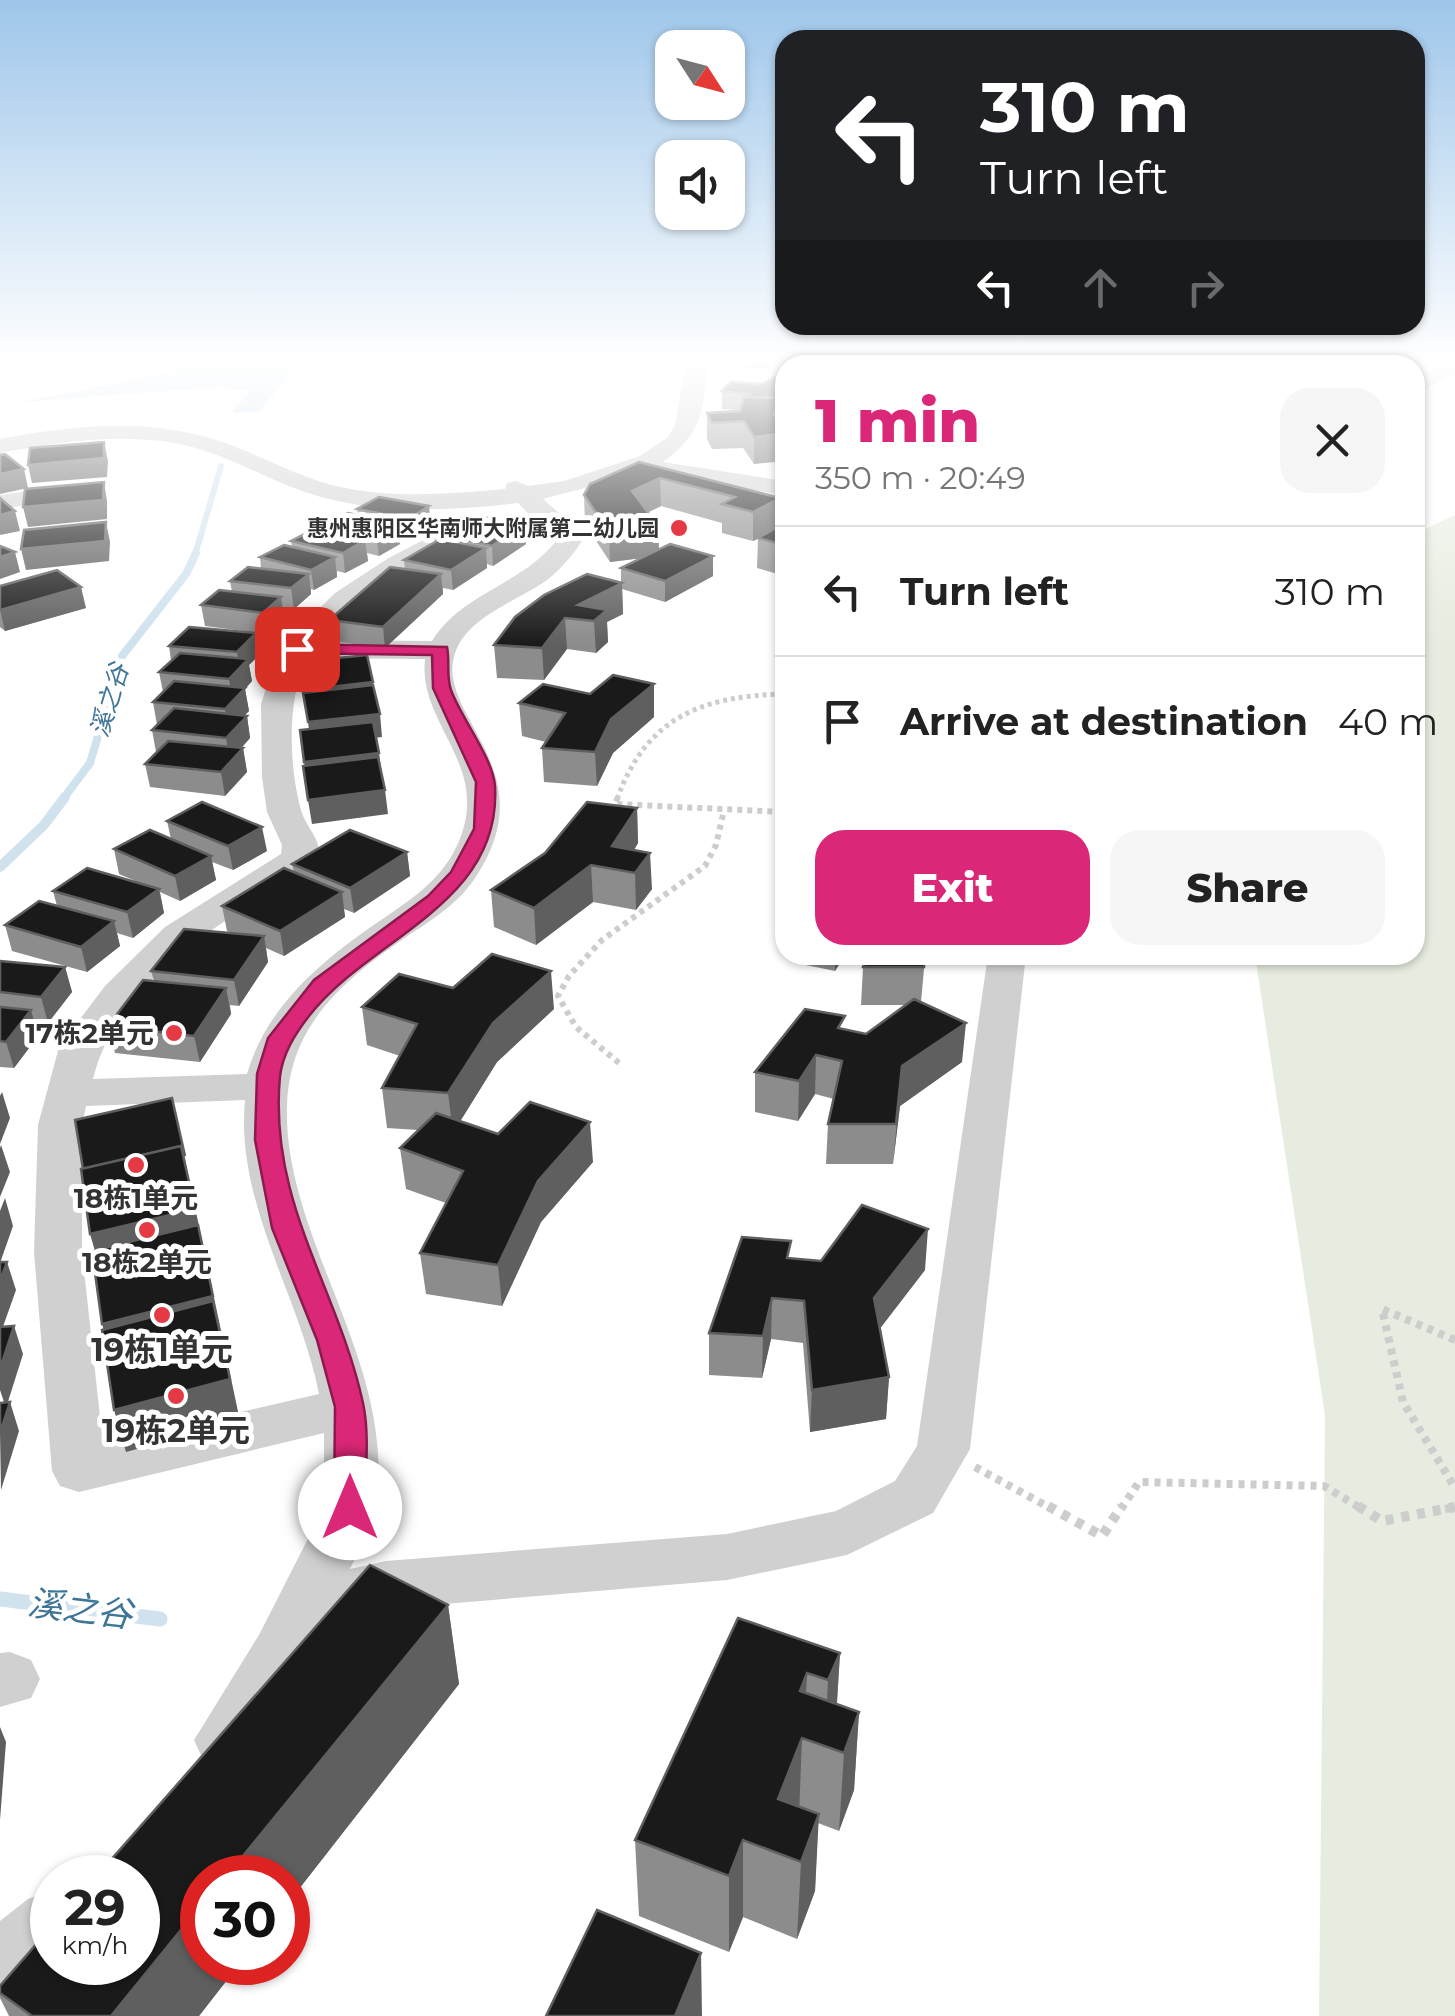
<!DOCTYPE html>
<html lang="en">
<head>
<meta charset="utf-8">
<style>
	:root { --surface:#fff; --page:#f6f6f6; --text:#222; --muted:#767676; --line:#e0e0e0; --accent:#db2777 }
	body { margin:0; font-family:Montserrat,"Noto Sans SC",sans-serif; background:var(--page); color:var(--text); height:100vh; display:flex; flex-direction:column; font-size:38px; white-space:nowrap }
	* { box-sizing:border-box; margin:0 }
	p { font-size:32px; color:var(--muted) }
	.icon { flex:none; width:55px; height:55px; fill:none; stroke:currentColor; stroke-width:2; stroke-linecap:round; stroke-linejoin:round }
	.map { position:relative; flex:1; overflow:hidden }
	.side { position:absolute; left:775px; top:355px; width:650px; height:610px; display:flex; flex-direction:column; background:var(--surface); border-radius:30px; box-shadow:0 2px 8px #0004 }
	.side>* { flex:none }
	.top-card { position:absolute; left:775px; top:30px; width:650px; height:305px; border-radius:30px; box-shadow:0 2px 8px #0004; background:#202124; color:#fff; overflow:hidden }
	.needle { width:65px; rotate:126deg }
	.fabs { position:absolute; left:655px; top:30px; display:grid; gap:20px }
	.fabs a { display:grid; place-items:center; width:90px; height:90px; border-radius:20px; background:var(--surface); box-shadow:0 2px 8px #0004; font-size:50px }
	.speed { position:absolute; left:30px; top:1855px; display:flex; gap:20px; font-size:50px; font-weight:700; text-align:center }
	.speed>* { display:grid; place-content:center; width:130px; height:130px; border-radius:50%; background:var(--surface); box-shadow:0 2px 8px #0004; line-height:1 }
	.speed small { font-size:25px; font-weight:400 }
	.speed .limit { border:15px solid #d22; background:#fff; color:#111 }
	.pin { position:absolute; display:grid; place-items:center; width:85px; height:85px; color:#fff; margin:-42px; border-radius:20px; box-shadow:0 5px 15px #0006 }
	.me { position:absolute; width:110px; margin:-55px; rotate:0deg; stroke-linejoin:round; filter:drop-shadow(0 0 8px #0008) }
	.turn { display:flex; align-items:center; gap:35px; height:210px; padding:0 40px; font-size:45px }
	.turn .icon { width:130px; height:130px; stroke-width:2.5 }
	.turn b { display:block; font-size:70px; line-height:85px }
	.lanes { display:flex; align-items:center; height:95px; padding:0 40px; background:#0003; justify-content:center; gap:50px; direction:ltr }
	.lanes .off { opacity:.35 }
	.round { display:grid; place-items:center; flex:none; width:105px; height:105px; border-radius:30px; background:var(--page) }
	.summary { display:flex; align-items:center; justify-content:space-between; height:170px; padding:0 40px }
	h1 { font-size:60px; font-weight:800; line-height:75px; color:var(--accent) }
	.action { display:flex; gap:20px; margin-top:auto; padding:20px 40px }
	.action a { flex:1; height:115px; border-radius:30px; background:var(--accent); color:#fff; font-size:40px; font-weight:800; line-height:115px; text-align:center }
	.action a+a { background:var(--page); color:var(--text) }
	ul { padding:0; list-style:none }
	li { display:flex; align-items:center; gap:30px; height:130px; padding:0 40px; border-top:2px solid var(--line) }
	li div { flex:1 }
	li b { display:block; font-size:38px }
	li em { font-style:normal }
	.map>svg:first-child { display:block }
</style>
</head>
<body>
<div class="map">
<svg width="1455" height="2016" viewBox="0 0 1455 2016">
	<rect width="100%" height="100%" fill="#fff"/>
	<path fill="#e6ecdf" d="M1455,515V2016H1319L1325,1415L1255,955H1415V534Z"/>
	<path fill="#cfe2ee" d="M191,363H299L259,412L231,413L250,391L219,387L22,402L157,375Z"/>
	<g fill="none" stroke-linecap="round" stroke-linejoin="round">
		<path stroke="#cfe2ee" stroke-width="6" d="M195,555L221,466"/>
		<path stroke="#cfe2ee" stroke-width="8" d="M63,799L90,763L122,656L186,574L196,553"/>
		<path stroke="#cfe2ee" stroke-width="10" d="M0,867L44,825L65,797"/>
		<path stroke="#cfe2ee" stroke-width="15" d="M0,1599L160,1619"/>
		<path stroke="#cdcdcd" stroke-width="5" stroke-dasharray="4 4" stroke-linecap="butt" d="M617,799C647,717 701,696 785,694"/>
		<g stroke="#cdcdcd" stroke-width="6" stroke-dasharray="5 5" stroke-linecap="butt">
			<path d="M618,797L615,804L785,812"/>
			<path d="M619,1063L576,1027L558,996L569,976L602,940L705,866L716,845L724,810"/>
		</g>
		<g stroke="#cdcdcd" stroke-width="8" stroke-dasharray="6 6" stroke-linecap="butt">
			<path d="M1455,1340L1382,1309L1403,1402L1455,1488"/>
			<path d="M975,1467L1052,1509"/>
			<path d="M1121,1509L1139,1482L1324,1486L1362,1509"/>
			<path d="M1445,1509L1455,1507"/>
		</g>
		<g stroke="#cdcdcd" stroke-width="10" stroke-dasharray="8 8" stroke-linecap="butt">
			<path d="M1048,1506L1102,1536L1122,1506"/>
			<path d="M1358,1506L1382,1521L1455,1507"/>
		</g>
		<g fill="#d0d0d0" fill-rule="evenodd">
			<path d="M686,363H706C705,409 702,434 663,462L785,481V495L641,473L543,499L569,522L582,541C572,556 561,569 547,580C519,600 472,615 457,648C428,713 548,765 477,875C460,902 435,918 409,935C345,979 290,1023 287,1105C283,1223 371,1332 378,1454C379,1473 380,1495 375,1514C370,1533 358,1551 350,1569L386,1561L727,1534L836,1511L895,1481L917,1446L988,955H1026L970,1449L933,1513L847,1555L727,1580L386,1609L322,1629L262,1739L247,1760L225,1768L203,1760L194,1740L259,1635L317,1521L324,1488V1433L79,1492L60,1486L52,1471L34,1252L38,1125L59,1047L105,986L165,927L281,854L282,845L267,812L262,777L261,704L273,667L293,635L335,593L387,559L450,526L463,534L459,539C409,568 357,595 319,640L432,641C460,594 523,584 556,541L518,503C448,511 372,515 305,492C261,477 221,451 175,443C117,433 58,442 0,453V439C77,425 153,416 228,444C264,457 298,477 336,486C390,499 449,494 505,489L507,483L516,481L528,486L564,481L640,456L668,437L675,425ZM308,658L425,659C418,722 486,762 462,833C445,884 402,904 361,934C311,970 265,1012 247,1074L93,1079C118,976 228,919 311,867C314,861 319,852 318,845C315,834 304,822 301,810C289,767 286,697 308,658ZM245,1100C235,1203 300,1296 319,1394L103,1444L82,1252V1125L86,1106Z"/>
			<path d="M1441,363H1455V372L1415,396V380Z"/>
			<path d="M60,487L69,489L72,494L69,499L0,509V495Z"/>
			<path d="M10,1652L31,1660L40,1679L31,1698L0,1707V1653Z"/>
			<path d="M52,1890V1962H56L24,1988L0,1998V1921L28,1899Z"/>
		</g>
	</g>
	<g fill="#8c8c8c">
		<path d="M736,363H773L766,369L736,366Z"/>
		<path d="M890,363H971L966,365H890Z"/>
		<path d="M1303,363H1403L1400,365H1303Z"/>
		<path d="M731,382L783,409L754,464L743,448L712,449L707,439V413L740,410L722,409V391Z"/>
		<path d="M639,462L780,498V526L785,523V576L757,568L758,539L753,541L722,533V523L661,506L648,512L658,526L659,549L713,556V576L665,602L622,589L623,614L607,622L608,642L596,653L567,649L544,680L497,678L494,645L621,583V568L641,558L610,562L585,524L584,495Z"/>
		<path d="M379,497L431,525L411,538L399,536L400,544L379,556L367,553L368,561L345,573L337,571V577L314,590L311,589V594L294,609L283,608L284,618L266,634L205,626L201,605L232,592L230,581L261,568L260,557L292,547L291,541L327,532L326,525L358,515L357,509Z"/>
		<path d="M446,536L526,544L493,566L487,564V568L453,590L443,588V594L385,648L332,641L329,620L405,569L404,560L447,540Z"/>
		<path d="M0,586L86,608L5,631L0,627Z"/>
		<path d="M169,646L259,655L249,665L252,681L245,689L249,711L244,715L247,716L250,738L241,748H243L247,772L225,796L150,787L145,764L156,752L152,730L157,725L153,702L163,692L159,672L171,660Z"/>
		<path d="M654,684V717L613,753L597,786L544,782L542,748L546,742L522,736L519,703Z"/>
		<path d="M637,808L638,843L634,850L652,889L636,910L593,902L536,945L494,927L491,890Z"/>
		<path d="M167,821L267,851L233,870L212,862L216,880L180,901L160,892L164,913L133,938L117,933L120,946L87,972L12,951L5,925L57,906L53,891L140,883L119,874L114,849L171,839Z"/>
		<path d="M407,852L410,876L354,913L344,909L345,917L284,956L266,948L268,962L239,1006L230,1005L231,1014L200,1062L115,1053L108,1026L154,981L151,971L233,934L227,931L222,906L294,872L292,864Z"/>
		<path d="M796,955H845L835,971L796,963Z"/>
		<path d="M866,955H930L925,958L921,1002L962,1062L900,1106L893,1164H826L828,1124L834,1099L815,1094L798,1121L755,1112V1072L844,1030L866,1034L905,1005H861L863,967Z"/>
		<path d="M0,961L65,967L72,992L48,1023L34,1021L38,1036L14,1068L0,1067Z"/>
		<path d="M453,988L554,1009L497,1062L460,1121L498,1134L593,1162L541,1222L502,1306L426,1294L420,1253L446,1203L406,1189L400,1148L418,1130L387,1128L382,1088L400,1056L367,1045L362,1007Z"/>
		<path d="M791,1258L925,1270L880,1328L889,1377L886,1419L810,1432L803,1343L771,1339L762,1378L709,1375V1333Z"/>
		<path d="M448,1605L459,1684L288,1903V1878L241,1962L199,2016H9L0,1998V1986Z"/>
		<path d="M738,1618L840,1653L837,1704L859,1712L854,1790L839,1831L818,1823L815,1891L797,1939L743,1917L729,1952L639,1916L635,1840Z"/>
	</g>
	<g fill="#5f5f5f">
		<path d="M950,363H971L966,365H950Z"/>
		<path d="M784,391H785V408L783,409L776,434L785,433V461L754,464V437L774,415L779,398Z"/>
		<path d="M104,442L108,461L107,477L32,483L28,465Z"/>
		<path d="M24,469L28,488L0,494V474Z"/>
		<path d="M660,478L661,506L633,520L632,491Z"/>
		<path d="M104,482L107,501V519L28,527L23,507Z"/>
		<path d="M780,498V527L753,541V512Z"/>
		<path d="M429,506L431,525L411,538L409,519Z"/>
		<path d="M15,511L20,531L0,535V515Z"/>
		<path d="M106,522L110,542L109,561L26,570L21,549Z"/>
		<path d="M398,524L400,544L379,556L376,536Z"/>
		<path d="M525,525L526,544L493,566L492,546Z"/>
		<path d="M658,526L659,556L610,562L609,532Z"/>
		<path d="M365,540L368,561L345,573L343,553Z"/>
		<path d="M486,548L487,568L453,590L451,570Z"/>
		<path d="M15,552L20,572L0,579V557Z"/>
		<path d="M713,556V576L665,602V581Z"/>
		<path d="M335,557L337,577L314,590L311,570Z"/>
		<path d="M309,574L311,594L294,609L291,588Z"/>
		<path d="M441,574L443,594L385,648L383,627Z"/>
		<path d="M622,583L623,614L607,622L608,642L596,653L594,621L578,605Z"/>
		<path d="M81,587L86,608L5,631L0,610Z"/>
		<path d="M281,597L284,618L266,634L263,613Z"/>
		<path d="M565,618L567,649L544,680L542,648Z"/>
		<path d="M256,633L259,655L249,665L252,681L245,689L249,711L229,732L225,709L233,701L229,679L240,668L237,652Z"/>
		<path d="M373,682L375,704L307,712L303,690Z"/>
		<path d="M654,684V717L613,753L597,786L595,752L611,719Z"/>
		<path d="M380,714L382,737L311,745L308,722Z"/>
		<path d="M247,716L250,738L230,761L226,738Z"/>
		<path d="M243,748L247,772L225,796L221,772Z"/>
		<path d="M379,753L382,776L308,786L304,762Z"/>
		<path d="M385,790L388,814L312,824L308,800Z"/>
		<path d="M637,808L638,843L621,871L612,846Z"/>
		<path d="M262,827L267,851L233,870L228,846Z"/>
		<path d="M407,852L410,876L354,913L350,888Z"/>
		<path d="M650,853L652,889L636,910L635,873Z"/>
		<path d="M211,856L216,880L180,901L175,876Z"/>
		<path d="M591,865L593,902L536,945L534,908Z"/>
		<path d="M159,889L164,913L133,938L127,912Z"/>
		<path d="M342,892L345,917L284,956L280,931Z"/>
		<path d="M114,921L120,946L87,972L81,947Z"/>
		<path d="M264,936L268,962L239,1006L234,980Z"/>
		<path d="M835,955H845L835,971Z"/>
		<path d="M65,967L72,992L48,1023L41,997Z"/>
		<path d="M551,971L554,1009L497,1062L453,1133L448,1093L493,1023Z"/>
		<path d="M226,988L231,1014L200,1062L194,1036Z"/>
		<path d="M31,1010L38,1036L14,1068L6,1042Z"/>
		<path d="M966,1023L962,1062L900,1106L893,1164L902,1066Z"/>
		<path d="M816,1055L815,1094L798,1121L799,1081Z"/>
		<path d="M2,1092L10,1118L0,1144V1096Z"/>
		<path d="M172,1098L240,1421L126,1452L114,1410V1366L102,1324V1275L90,1234Z"/>
		<path d="M590,1122L593,1162L541,1222L502,1306L498,1265L538,1181Z"/>
		<path d="M1,1145L10,1172L0,1197V1148Z"/>
		<path d="M5,1198L13,1226L0,1263V1211Z"/>
		<path d="M928,1229L925,1270L872,1339L874,1298Z"/>
		<path d="M7,1262L16,1290L0,1335V1281Z"/>
		<path d="M772,1298L771,1339L762,1378L763,1336Z"/>
		<path d="M14,1326L23,1354L6,1408L0,1390V1369Z"/>
		<path d="M889,1377L886,1419L810,1432L812,1390Z"/>
		<path d="M10,1402L19,1431L1,1490L0,1433Z"/>
		<path d="M448,1605L459,1684L288,1903V1878H225Z"/>
		<path d="M840,1653L835,1731L825,1746L828,1680Z"/>
		<path d="M807,1673L804,1739L802,1738L799,1816L778,1799L800,1691Z"/>
		<path d="M859,1712L854,1790L839,1831L844,1753Z"/>
		<path d="M0,1727L6,1742L0,1820Z"/>
		<path d="M819,1814L815,1891L797,1939L801,1862Z"/>
		<path d="M743,1840V1917L729,1952V1876Z"/>
		<path d="M202,1904V1962H241L199,2016H111Z"/>
		<path d="M701,1953L702,2016H675Z"/>
	</g>
	<g fill="#1a1a1a" stroke="#5f5f5f" stroke-width="2.5">
		<rect x="923" y="363" width="27" height="2"/>
		<path d="M1095,363H1120L1126,365H1086Z"/>
		<path d="M1358,363H1391L1393,365H1361Z"/>
		<path d="M781,374H785V391L779,407V398L748,397L750,394L722,391L731,382L762,384Z"/>
		<path d="M744,397L779,398L774,415L785,430V433L754,437L744,421L712,423L707,413L740,411Z"/>
		<path d="M104,442V458L28,465L30,448Z"/>
		<path d="M5,454L24,469L0,474V455Z"/>
		<path d="M639,462L780,498L753,512L722,504L735,497L660,478L632,491L658,526L609,532L584,495L590,484Z"/>
		<path d="M104,482L103,500L23,507L25,489Z"/>
		<path d="M379,497L429,506L409,519L357,509Z"/>
		<path d="M0,498L15,511L0,515Z"/>
		<path d="M348,513L398,524L376,536L326,525Z"/>
		<path d="M480,516L525,525L492,546L446,536Z"/>
		<path d="M106,522L105,541L21,549L24,530Z"/>
		<path d="M785,523V545L758,538Z"/>
		<path d="M314,529L365,540L343,553L291,541Z"/>
		<path d="M440,539L486,548L451,570L404,560Z"/>
		<path d="M670,544L713,556L665,581L621,568Z"/>
		<path d="M284,545L335,557L311,570L260,557Z"/>
		<path d="M0,546L15,552L0,557Z"/>
		<path d="M248,567L309,574L291,588L230,581Z"/>
		<path d="M390,567L441,574L383,627L329,620Z"/>
		<path d="M57,570L81,587L0,610V586Z"/>
		<path d="M587,574L622,583L578,605L607,610L594,621L565,618L542,648L494,645L515,617L544,595Z"/>
		<path d="M219,590L281,597L263,613L201,605Z"/>
		<path d="M189,627L256,633L237,652L169,646Z"/>
		<path d="M180,653L248,659L229,679L159,672Z"/>
		<path d="M367,655L373,682L303,690L299,662Z"/>
		<path d="M613,675L654,684L611,719L595,752L542,748L565,713L519,703L543,684L590,694Z"/>
		<path d="M174,681L245,688L225,709L153,702Z"/>
		<path d="M373,685L380,714L308,722L303,693Z"/>
		<path d="M174,708L247,716L226,738L152,730Z"/>
		<path d="M373,722L379,753L304,762L300,730Z"/>
		<path d="M168,741L243,748L221,772L145,764Z"/>
		<path d="M378,757L385,790L308,800L303,766Z"/>
		<path d="M202,802L262,827L228,846L167,821Z"/>
		<path d="M587,802L637,808L612,846L650,853L635,873L591,865L534,908L491,890L545,853Z"/>
		<path d="M150,830L211,856L175,876L114,849Z"/>
		<path d="M350,830L407,852L350,888L292,864Z"/>
		<path d="M87,868L159,889L127,912L53,891Z"/>
		<path d="M284,868L342,892L280,931L222,906Z"/>
		<path d="M39,901L114,921L81,947L5,925Z"/>
		<path d="M184,929L264,936L234,980L151,971Z"/>
		<path d="M492,954L551,971L493,1023L448,1093L382,1088L417,1024L362,1007L399,974L453,988Z"/>
		<path d="M866,955H925L924,967H863Z"/>
		<path d="M0,961L65,967L41,997L0,992Z"/>
		<path d="M143,980L226,988L194,1036L108,1026Z"/>
		<path d="M914,999L966,1023L902,1066L896,1124H828L842,1061L816,1055L799,1081L755,1072L805,1009L845,1016L838,1028L866,1034Z"/>
		<path d="M0,1007L31,1010L6,1042L0,1041Z"/>
		<path d="M172,1098L185,1156L181,1146L83,1169L75,1120Z"/>
		<path d="M530,1102L590,1122L538,1181L498,1265L420,1253L463,1171L400,1148L436,1113L498,1134Z"/>
		<path d="M181,1146L195,1209L90,1234L81,1169Z"/>
		<path d="M862,1205L928,1229L874,1298L889,1377L812,1390L804,1301L772,1298L763,1336L709,1333L742,1237L791,1241L787,1258L821,1261Z"/>
		<path d="M198,1225L213,1296L102,1324L92,1251Z"/>
		<path d="M0,1262H7L0,1281Z"/>
		<path d="M213,1301L230,1379L114,1410L102,1330Z"/>
		<path d="M14,1326L0,1369V1327Z"/>
		<path d="M10,1402L0,1433V1403Z"/>
		<path d="M370,1565L448,1605L225,1878H202V1904L111,2016H32L0,1993V1986L52,1926V1962H138V1878H95Z"/>
		<path d="M738,1618L840,1653L828,1680L807,1673L800,1691L859,1712L844,1753L802,1738L778,1799L819,1814L801,1862L743,1840L729,1876L635,1840Z"/>
		<path d="M597,1910L701,1953L675,2016H546Z"/>
	</g>
	<linearGradient id="sky" x2="0" y2="1"><stop stop-color="#9ec6ea"/><stop offset="0.56" stop-color="#fff"/><stop offset="1" stop-color="#fff" stop-opacity="0"/></linearGradient>
	<rect width="1455" height="645" fill="url(#sky)"/>
	<path fill="#db2777" stroke="#8e194d" stroke-width="2.5" d="M297,644L447,647C450,660 446,676 451,690C461,718 493,758 495,786C502,905 370,937 309,1016C295,1034 283,1053 280,1076C268,1202 338,1288 363,1403C370,1435 365,1475 365,1508L361,1517L350,1521L338,1517L334,1508L335,1407L317,1340L272,1228L255,1140L257,1074L268,1038L314,980L428,896L451,872L474,829L476,782L433,688L432,655L291,653L288,649Z"/>
	<g fill="#e63946" stroke="#fff" stroke-width="4">
		<circle cx="679" cy="528" r="10"/>
		<circle cx="174" cy="1033" r="10"/>
		<circle cx="136" cy="1165" r="10"/>
		<circle cx="147" cy="1230" r="10"/>
		<circle cx="162" cy="1315" r="10"/>
		<circle cx="176" cy="1396" r="10"/>
	</g>
	<g text-anchor="middle" stroke-width="10" stroke-linejoin="round" paint-order="stroke">
		<g font-size="22" font-weight="bold" fill="#333" stroke="#fff" text-anchor="end">
			<text x="659" y="536">惠州惠阳区华南师大附属第二幼儿园</text>
		</g>
		<g font-size="25" font-style="italic" fill="#3f7597" stroke="#fff">
			<text transform="translate(109 700) rotate(-73)" y="9">溪之谷</text>
		</g>
		<g font-size="28" font-weight="bold" fill="#333" stroke="#fff">
			<text x="154" y="1043" text-anchor="end">17栋2单元</text>
			<text x="136" y="1208">18栋1单元</text>
			<text x="147" y="1272">18栋2单元</text>
		</g>
		<g font-size="32" font-weight="bold" fill="#333" stroke="#fff">
			<text x="162" y="1361">19栋1单元</text>
			<text x="176" y="1442">19栋2单元</text>
		</g>
		<g font-size="35" font-style="italic" fill="#3f7597" stroke="#fff">
			<text transform="translate(80 1609) rotate(7)" y="12">溪之谷</text>
		</g>
	</g>
</svg>
<div class="fabs">
<a><svg class="needle" viewBox="-14 -14 28 28"><path d="M0-13l5 13h-10z" fill="#e53935"/><path d="M0 13l5-13h-10z" fill="#767676"/></svg></a>
<a><svg class="icon" aria-label="sound" viewBox="0 0 24 24"><path d="M4 9h4l5-4v14l-5-4H4zM17 9q2 3 0 6"/></svg></a>
</div>
<div class="speed"><div>29<small>km/h</small></div><div class="limit">30</div></div>
<div class="pin" style="left:297px;top:649px;background:#d93025"><svg class="icon" aria-label="arrive" viewBox="0 0 24 24"><path d="M6 21V4h12l-3 4 3 4H6"/></svg></div>
<svg class="me" style="left:350px;top:1508px" viewBox="-20 -20 40 40"><circle r="19" fill="#fff"/><path d="M0-13L10 11 0 6-10 11z" fill="#db2777"/></svg>
<div class="top-card">
<div class="turn"><svg class="icon" aria-label="left" viewBox="0 0 24 24"><path d="M17 20v-9H6M10 6l-5 5 5 5"/></svg><div><b>310 m</b>Turn left</div></div>
<div class="lanes"><svg class="icon" aria-label="left" viewBox="0 0 24 24"><path d="M17 20v-9H6M10 6l-5 5 5 5"/></svg><svg class="icon off" aria-label="ahead" viewBox="0 0 24 24"><path d="M12 20V5M6 11l6-6 6 6"/></svg><svg class="icon off" aria-label="right" viewBox="0 0 24 24"><path d="M7 20v-9h11M14 6l5 5-5 5"/></svg></div>
</div>
<section class="side">
<div class="summary"><div><h1>1 min</h1><p>350 m · 20:49</p></div><a class="round"><svg class="icon" aria-label="close" viewBox="0 0 24 24"><path d="M6 6l12 12M18 6L6 18"/></svg></a></div>
<ul>
<li><svg class="icon" aria-label="left" viewBox="0 0 24 24"><path d="M17 20v-9H6M10 6l-5 5 5 5"/></svg><div><b>Turn left</b></div><em>310 m</em></li>
<li><svg class="icon" aria-label="arrive" viewBox="0 0 24 24"><path d="M6 21V4h12l-3 4 3 4H6"/></svg><div><b>Arrive at destination</b></div><em>40 m</em></li>
</ul>
<div class="action"><a>Exit</a><a>Share</a></div>
</section>
</div>
</body>
</html>
